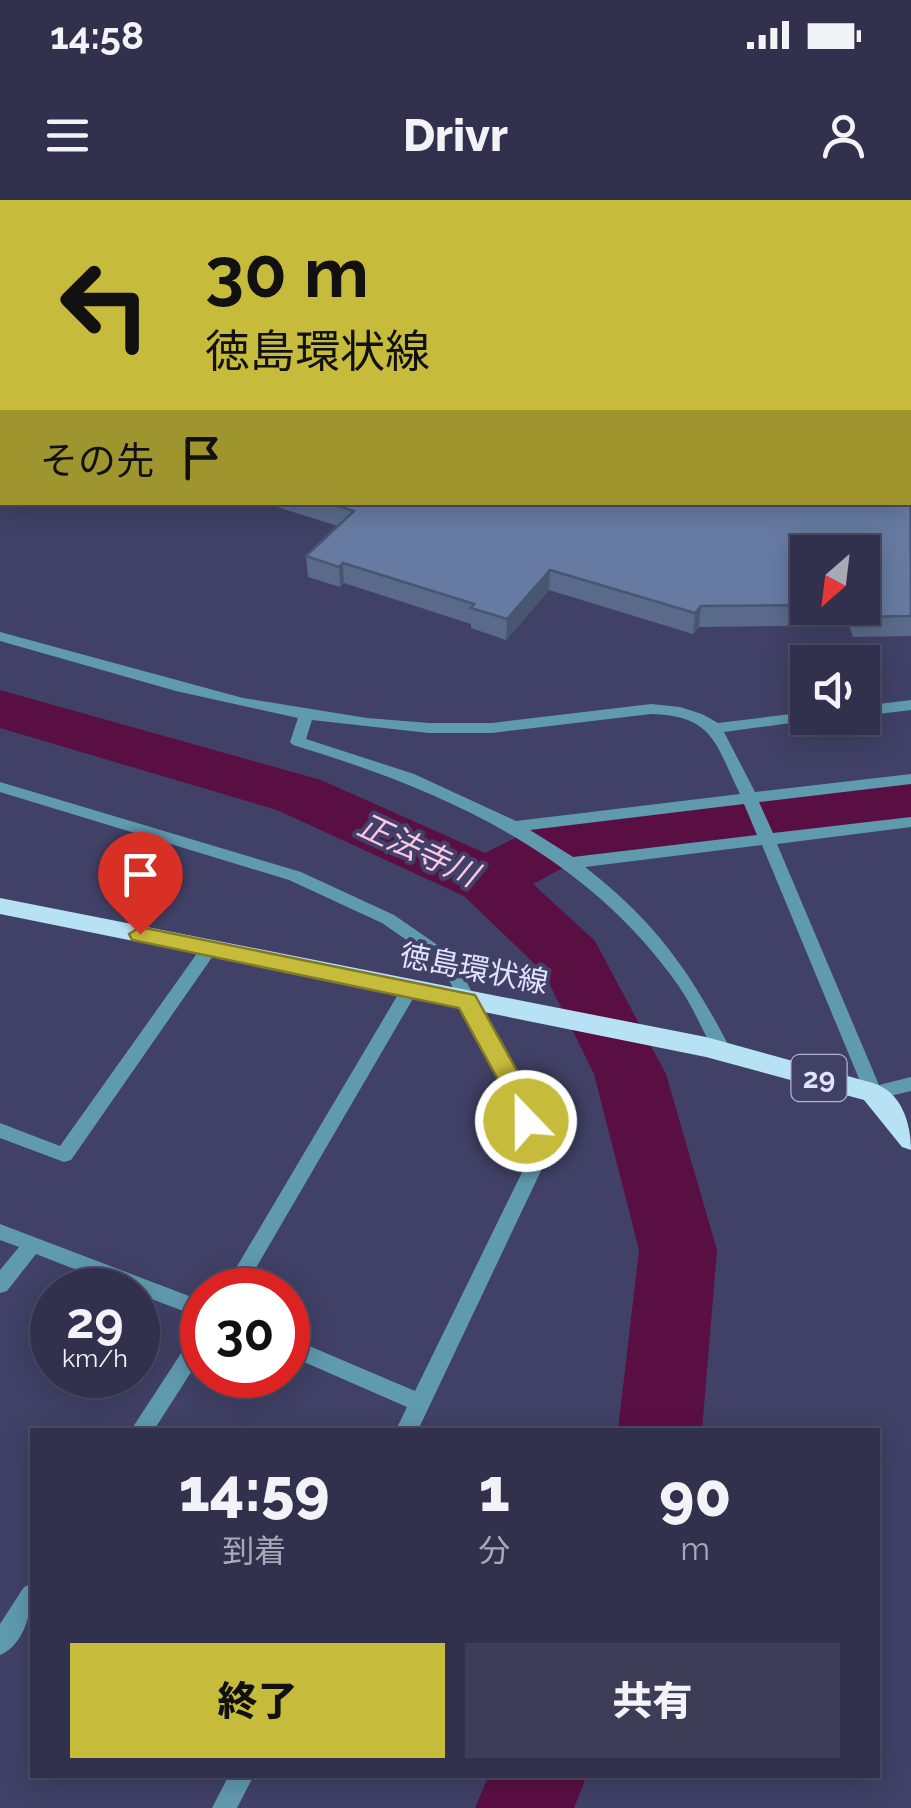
<!DOCTYPE html>
<html lang="ja">
<head>
<meta charset="utf-8">
<style>
	:root { --surface:#31314d; --page:#3d3d57; --text:#f1f3f6; --muted:#a8a9b6; --line:#4c4c65; --accent:#c7bb3b }
	body { margin:0; font-family:Raleway,"Noto Sans JP",sans-serif; background:var(--page); color:var(--text); height:100vh; display:flex; flex-direction:column; font-size:38px; white-space:nowrap }
	* { box-sizing:border-box; margin:0 }
	p { font-size:32px; color:var(--muted) }
	.icon { flex:none; width:55px; height:55px; fill:none; stroke:currentColor; stroke-width:2; stroke-linecap:round; stroke-linejoin:round }
	.map { position:relative; flex:1; overflow:hidden }
	.sheet { position:absolute; left:30px; top:1228px; width:850px; height:350px; display:flex; flex-direction:column; background:var(--surface); border-radius:0px; box-shadow:0 5px 25px #0003,0 0 0 2px var(--line) }
	.sheet>* { flex:none }
	.guide { position:absolute; left:0px; top:0px; width:912px; height:305px; box-shadow:0 5px 25px #0003,0 0 0 2px var(--line); background:#c7bb3b; color:#111; overflow:hidden }
	.needle { width:65px; rotate:208deg }
	.fabs { position:absolute; left:790px; top:335px; display:grid; gap:20px }
	.fabs a { display:grid; place-items:center; width:90px; height:90px; border-radius:0px; background:var(--surface); box-shadow:0 5px 25px #0003,0 0 0 2px var(--line); font-size:50px }
	.speed { position:absolute; left:30px; top:1068px; display:flex; gap:20px; font-size:50px; font-weight:700; text-align:center }
	.speed>* { display:grid; place-content:center; width:130px; height:130px; border-radius:50%; background:var(--surface); box-shadow:0 5px 25px #0003,0 0 0 2px var(--line); line-height:1 }
	.speed small { font-size:25px; font-weight:400 }
	.speed .limit { border:15px solid #d22; background:#fff; color:#111 }
	.pin { position:absolute; display:grid; place-items:center; width:85px; height:85px; color:#fff; margin:-102px -42px; border-radius:50% 50% 50% 0; rotate:-45deg; box-shadow:0 0 10px #0007 }
	.pin .icon { rotate:45deg }
	.me { position:absolute; width:110px; margin:-55px; rotate:338deg; stroke-linejoin:round; filter:drop-shadow(0 0 8px #0008) }
	.turn { display:flex; align-items:center; gap:35px; height:210px; padding:0 40px; font-size:45px }
	.turn .icon { width:130px; height:130px; stroke-width:2.5 }
	.turn b { display:block; font-size:70px; line-height:85px }
	.then { display:flex; align-items:center; height:95px; padding:0 40px; background:#0003; gap:20px; font-size:38px }
	.eta { display:flex; justify-content:space-evenly; align-items:center; height:170px; text-align:center }
	.eta b { font-size:60px; font-weight:800; line-height:70px }
	.action { display:flex; gap:20px; margin-top:auto; padding:20px 40px }
	.action a { flex:1; height:115px; border-radius:0px; background:var(--accent); color:#111; font-size:40px; font-weight:800; line-height:115px; text-align:center }
	.action a+a { background:var(--page); color:var(--text) }
	.status { display:flex; justify-content:space-between; align-items:center; height:70px; padding:0 50px; background:var(--surface); direction:ltr }
	.status svg { height:28px; fill:currentColor }
	header { display:flex; justify-content:space-between; align-items:center; height:130px; padding:0 40px; background:var(--surface); font-size:45px; font-weight:800 }
	.map>svg:first-child { display:block }
</style>
</head>
<body>
<div class="status"><b>14:58</b><svg viewBox="0 0 49 12"><path d="M0 12V9h3v3zM5 12V6h3v6zM10 12V3h3v9zM15 12V0h3v12zM26 1h20v11H26zM47 4h2v5h-2z"/></svg></div>
<header><svg class="icon" aria-label="menu" viewBox="0 0 24 24"><path d="M4 6h16M4 12h16M4 18h16"/></svg>Drivr<svg class="icon" aria-label="person" viewBox="0 0 24 24"><circle cx="12" cy="8" r="4"/><path d="M4 21q1-7 8-7t8 7"/></svg></header>
<div class="map">
<svg width="911" height="1608" viewBox="0 0 911 1608">
	<rect width="100%" height="100%" fill="#414167"/>
	<g fill="none" stroke-linecap="round" stroke-linejoin="round">
		<g fill="#5a0f43" fill-rule="evenodd">
			<path d="M0,490L321,580L485,653L549,621L572,614L911,580V622L585,656L533,684L595,741L666,874L717,1050L702,1230H618L639,1050L594,874L544,773L464,696L277,610L0,528Z"/>
			<path d="M489,1575H587L574,1608H475Z"/>
		</g>
		<g fill="#609aaf" fill-rule="evenodd">
			<rect x="0" y="33" width="2" height="6"/>
			<rect x="0" y="81" width="2" height="9"/>
			<path d="M0,432L243,498L367,518L429,523H492L651,504L680,507L702,514L718,523L808,512V518H815L813,520L724,532L755,592L911,574V584L759,602L773,633L911,617V627L777,644L879,885L911,877V891L873,900L867,898L762,645L585,667C657,723 692,774 733,854L730,859H718C704,834 694,808 678,785C585,653 443,590 293,545L290,542L298,518L176,491L0,441ZM651,514C715,516 715,544 740,594L516,621L414,574L306,539L312,520L429,533H492ZM744,604L757,635L573,657L530,630Z"/>
			<path d="M911,500V510L862,516V506Z"/>
			<path d="M0,582L301,672L394,715L452,755L523,887L548,956L418,1230H396L407,1207L288,1155V1137L415,1191L530,956L505,887L440,763L382,723L289,680L0,592Z"/>
			<path d="M209,743L215,745L218,749L215,753L71,960L64,962L0,938V923L60,946L203,745Z"/>
			<path d="M409,784L418,790L243,1090H223L403,786Z"/>
			<path d="M0,1024L202,1101V1118L138,1094V1090H128L36,1054L7,1091L0,1093V1070L19,1047L0,1040Z"/>
			<path d="M202,1129V1155L154,1230H131L195,1132Z"/>
			<path d="M32,1384C33,1408 25,1445 0,1455V1424L24,1387Z"/>
			<path d="M229,1575H254L237,1608H212Z"/>
		</g>
		<path fill="#b6e2f3" fill-rule="evenodd" d="M0,698L706,837L873,883C902,892 911,924 911,950L902,947L864,900L706,857L0,714Z"/>
	</g>
	<g fill="#596a8b" fill-rule="evenodd">
		<path d="M770,0H872L875,2H772Z"/>
		<path d="M911,133V436L853,437L849,425L699,427L693,434L549,390L506,440L471,428V424L344,383L340,387L308,377L306,356L338,326L261,302H910ZM808,352L862,408H808Z"/>
		<path d="M2,142V224L0,223V144Z"/>
	</g>
	<g fill="#485671">
		<path d="M343,363L344,383L340,387L339,367Z"/>
		<path d="M550,370L549,390L506,440L507,419Z"/>
		<path d="M701,406L699,427L693,434L695,413Z"/>
	</g>
	<g fill="#677ba2" stroke="#485671" stroke-width="2.5">
		<path d="M206,0H244L241,2H202Z"/>
		<path d="M254,0H293L303,2H251Z"/>
		<path d="M790,0H872L875,2H793Z"/>
		<path d="M910,133L911,416L857,417L854,408H862V352H808V405L701,406L695,413L550,370L507,419L471,408L474,404L343,363L339,367L306,356L354,311L326,302H910Z"/>
		<path d="M2,142V206L0,205V144Z"/>
	</g>
	<path fill="#c7bb3b" stroke="#817a26" stroke-width="2.5" d="M140,727L475,795L526,887L539,921L535,928H518L502,887L459,808L132,740L129,734Z"/>
	<g text-anchor="middle" stroke-width="8" stroke-linejoin="round" paint-order="stroke">
		<rect fill="#414167" stroke="#b2b2cf" stroke-width="2.5" x="791.5" y="855" width="55" height="46" rx="8"/>
		<g font-size="28" font-weight="bold" fill="#e2e3fb">
			<text x="819" y="888">29</text>
		</g>
		<g font-size="30" fill="#e2e3fb" stroke="#414167">
			<text transform="translate(474 769) rotate(11)" y="10">徳島環状線</text>
		</g>
		<g font-size="32" font-style="italic" fill="#fcc6e5" stroke="#414167">
			<text transform="translate(418 650) rotate(25)" y="11">正法寺川</text>
		</g>
	</g>
</svg>
<div class="fabs">
<a><svg class="needle" viewBox="-14 -14 28 28"><path d="M0-13l5 13h-10z" fill="#e53935"/><path d="M0 13l5-13h-10z" fill="#a8a9b6"/></svg></a>
<a><svg class="icon" aria-label="sound" viewBox="0 0 24 24"><path d="M4 9h4l5-4v14l-5-4H4zM17 9q2 3 0 6"/></svg></a>
</div>
<div class="speed"><div>29<small>km/h</small></div><div class="limit">30</div></div>
<div class="pin" style="left:140px;top:734px;background:#d93025"><svg class="icon" aria-label="arrive" viewBox="0 0 24 24"><path d="M6 21V4h12l-3 4 3 4H6"/></svg></div>
<svg class="me" style="left:526px;top:921px" viewBox="-20 -20 40 40"><circle r="17" fill="#c7bb3b" stroke="#fff" stroke-width="3"/><path d="M0-11L8 9 0 5-8 9z" fill="#fff"/></svg>
<div class="guide">
<div class="turn"><svg class="icon" aria-label="left" viewBox="0 0 24 24"><path d="M17 20v-9H6M10 6l-5 5 5 5"/></svg><div><b>30 m</b>徳島環状線</div></div>
<div class="then">その先<svg class="icon" aria-label="arrive" viewBox="0 0 24 24"><path d="M6 21V4h12l-3 4 3 4H6"/></svg></div>
</div>
<section class="sheet">
<div class="eta">
<div><b>14:59</b><p>到着</p></div>
<div><b>1</b><p>分</p></div>
<div><b>90</b><p>m</p></div>
</div>
<div class="action"><a>終了</a><a>共有</a></div>
</section>
</div>
</body>
</html>
